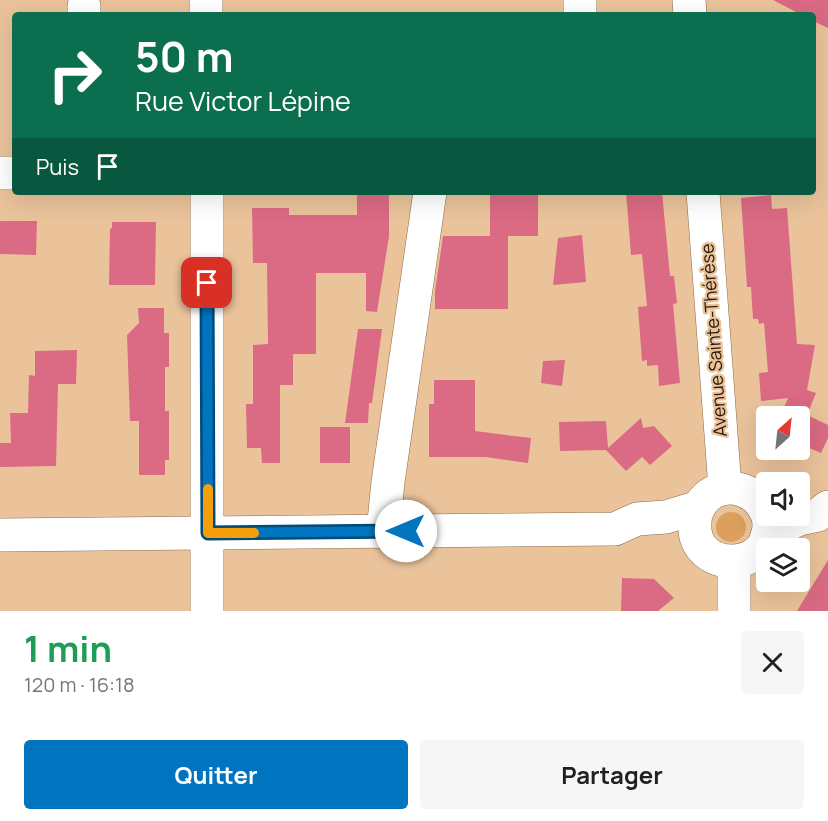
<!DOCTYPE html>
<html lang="fr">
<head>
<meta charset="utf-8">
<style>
	:root { --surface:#fff; --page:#f6f6f6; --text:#202124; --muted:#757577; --accent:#0074be }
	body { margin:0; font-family:Manrope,sans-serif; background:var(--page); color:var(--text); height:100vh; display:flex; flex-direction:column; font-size:22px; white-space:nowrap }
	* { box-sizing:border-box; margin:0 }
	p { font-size:20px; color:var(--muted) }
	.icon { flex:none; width:33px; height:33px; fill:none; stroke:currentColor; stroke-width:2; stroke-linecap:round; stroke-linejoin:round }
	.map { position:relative; height:611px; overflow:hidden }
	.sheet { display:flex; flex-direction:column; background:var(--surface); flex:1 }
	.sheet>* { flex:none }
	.top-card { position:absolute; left:12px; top:12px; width:804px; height:183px; border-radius:6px; box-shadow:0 6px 24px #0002; background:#0b6e4f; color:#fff; overflow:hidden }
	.needle { width:39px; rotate:27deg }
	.fabs { position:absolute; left:756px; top:406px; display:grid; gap:12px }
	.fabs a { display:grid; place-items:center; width:54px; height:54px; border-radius:6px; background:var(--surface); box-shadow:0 6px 24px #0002; font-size:30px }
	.pin { position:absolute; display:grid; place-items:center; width:51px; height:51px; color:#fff; margin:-26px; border-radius:12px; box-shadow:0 3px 9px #0006 }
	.me { position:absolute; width:66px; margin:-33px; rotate:270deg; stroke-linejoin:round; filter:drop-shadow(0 0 4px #0008) }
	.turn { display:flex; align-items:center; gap:21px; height:126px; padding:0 24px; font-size:27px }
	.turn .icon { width:78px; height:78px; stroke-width:2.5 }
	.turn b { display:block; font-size:42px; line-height:51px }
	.then { display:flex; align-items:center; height:57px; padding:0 24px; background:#0003; gap:12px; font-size:22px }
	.round { display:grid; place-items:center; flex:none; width:63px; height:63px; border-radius:6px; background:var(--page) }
	.headline { display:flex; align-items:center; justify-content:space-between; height:102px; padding:0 24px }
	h1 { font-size:36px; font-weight:700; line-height:45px; color:#1e9e55 }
	.button { display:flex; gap:12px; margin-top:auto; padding:12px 24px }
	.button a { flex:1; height:69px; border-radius:6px; background:var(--accent); color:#fff; font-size:24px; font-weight:700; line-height:69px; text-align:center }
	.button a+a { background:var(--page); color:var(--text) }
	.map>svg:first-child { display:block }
</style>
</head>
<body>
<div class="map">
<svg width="828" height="611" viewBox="0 0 828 611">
	<rect width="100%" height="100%" fill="#eac39b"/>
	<circle fill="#dc9f5d" cx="731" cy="527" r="15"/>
	<g fill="#db6a84">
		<path d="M773,0H828V28L813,21V15H802Z"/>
		<path d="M367,192H389V236L377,312L366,311V273H316V354H293V385H280V463H262L261,448H247L246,404H253V345L268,344L267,263H253L252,208H289V215H357V194H367Z"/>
		<rect x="490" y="192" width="48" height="44"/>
		<path d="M626,192H662L670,276H674L677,303L673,304L680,383L659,386L658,365L647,366V360L642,361L638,307L647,306L642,254L631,255Z"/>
		<path d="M771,195L772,209L787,208L797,344L815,345L807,390L816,393L807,415L828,425V438L821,453L800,444V417H780L788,398L761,401L759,373L768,372L764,323L759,324L758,319H753L751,287H747L741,198Z"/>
		<path d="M0,221H37L36,255L0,254Z"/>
		<path d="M112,222H156L155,285H109L110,229L112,228Z"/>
		<path d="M582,235L586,282L553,285L558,238Z"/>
		<path d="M443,236H508V309H435V291Z"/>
		<path d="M138,308H164V333H169V367H165V411H169V460H165V475H139V421H130L127,335L139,323Z"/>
		<path d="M358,329H382L372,403H369L368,423H345Z"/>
		<path d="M77,350L76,384H58L56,466L0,467V443H11L10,413H28L29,375L35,376V351Z"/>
		<path d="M565,360L562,386L541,383L543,361Z"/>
		<path d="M434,380H475V431L531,438L528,463L486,457H429V404H434Z"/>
		<path d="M641,418L643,428L654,426L672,446L650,465L642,457L626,471L606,450L560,451L559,422L606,421L608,448Z"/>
		<rect x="320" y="427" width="30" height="36"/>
		<path d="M828,560V611H797Z"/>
		<path d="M622,578L654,579L674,598L658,611H621Z"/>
	</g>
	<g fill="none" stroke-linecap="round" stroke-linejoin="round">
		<g stroke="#8f6b46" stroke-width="34">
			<g id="minor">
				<path d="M206,0V15"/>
				<path d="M689,0L690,15"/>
				<path d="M84,15V6"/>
				<path d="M580,15V0"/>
				<path d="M0,173H15"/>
				<path d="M207,192V611"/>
				<path d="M703,192L725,488"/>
				<path d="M383,532L388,482L430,192"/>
				<path d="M734,562V611"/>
			</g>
		</g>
		<g stroke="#8f6b46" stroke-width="34">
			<g id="major">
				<path d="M766,512C757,491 730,480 709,495C701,501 695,512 695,522C690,576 779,574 768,516"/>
				<path d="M0,535L615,529L637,519L666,517L699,507"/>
				<path d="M767,536L799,519L818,515L828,507"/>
			</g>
		</g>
		<use href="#minor" stroke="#fff" stroke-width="33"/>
		<use href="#major" stroke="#fff" stroke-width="33"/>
	</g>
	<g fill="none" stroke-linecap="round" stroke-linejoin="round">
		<g stroke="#004b7c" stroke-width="15">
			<path id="route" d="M207,283L208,533L406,531"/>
		</g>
		<use href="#route" stroke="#0074be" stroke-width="10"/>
		<path stroke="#f59e0b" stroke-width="10" d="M208,489V533H254"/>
	</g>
	<g text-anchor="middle" stroke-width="4.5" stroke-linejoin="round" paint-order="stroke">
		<g font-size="18" fill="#271909" stroke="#eac39b">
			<text transform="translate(714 340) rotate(-94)" y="6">Avenue Sainte-Thérèse</text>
		</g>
	</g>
</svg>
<div class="fabs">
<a><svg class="needle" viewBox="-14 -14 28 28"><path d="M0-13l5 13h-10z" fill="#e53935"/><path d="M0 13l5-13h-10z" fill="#757577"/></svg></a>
<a><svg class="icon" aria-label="sound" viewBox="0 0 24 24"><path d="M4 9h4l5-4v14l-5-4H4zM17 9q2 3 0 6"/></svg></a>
<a><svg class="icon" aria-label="layers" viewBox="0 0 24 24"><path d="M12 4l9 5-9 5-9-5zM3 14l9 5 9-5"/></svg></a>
</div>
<div class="pin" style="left:207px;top:283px;background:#d93025"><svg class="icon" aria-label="arrive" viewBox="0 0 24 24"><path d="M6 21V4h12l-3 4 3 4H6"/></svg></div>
<svg class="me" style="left:406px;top:531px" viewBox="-20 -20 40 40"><circle r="19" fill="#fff"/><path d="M0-13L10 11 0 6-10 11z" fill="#0074be"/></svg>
<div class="top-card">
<div class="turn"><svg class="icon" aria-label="right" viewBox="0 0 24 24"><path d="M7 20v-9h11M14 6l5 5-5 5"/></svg><div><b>50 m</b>Rue Victor Lépine</div></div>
<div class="then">Puis<svg class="icon" aria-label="arrive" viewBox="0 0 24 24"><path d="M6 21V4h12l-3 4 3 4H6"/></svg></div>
</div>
</div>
<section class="sheet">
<div class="headline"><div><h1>1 min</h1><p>120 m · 16:18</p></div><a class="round"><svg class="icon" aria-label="close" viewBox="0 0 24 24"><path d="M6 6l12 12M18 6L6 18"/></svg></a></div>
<div class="button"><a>Quitter</a><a>Partager</a></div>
</section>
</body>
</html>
